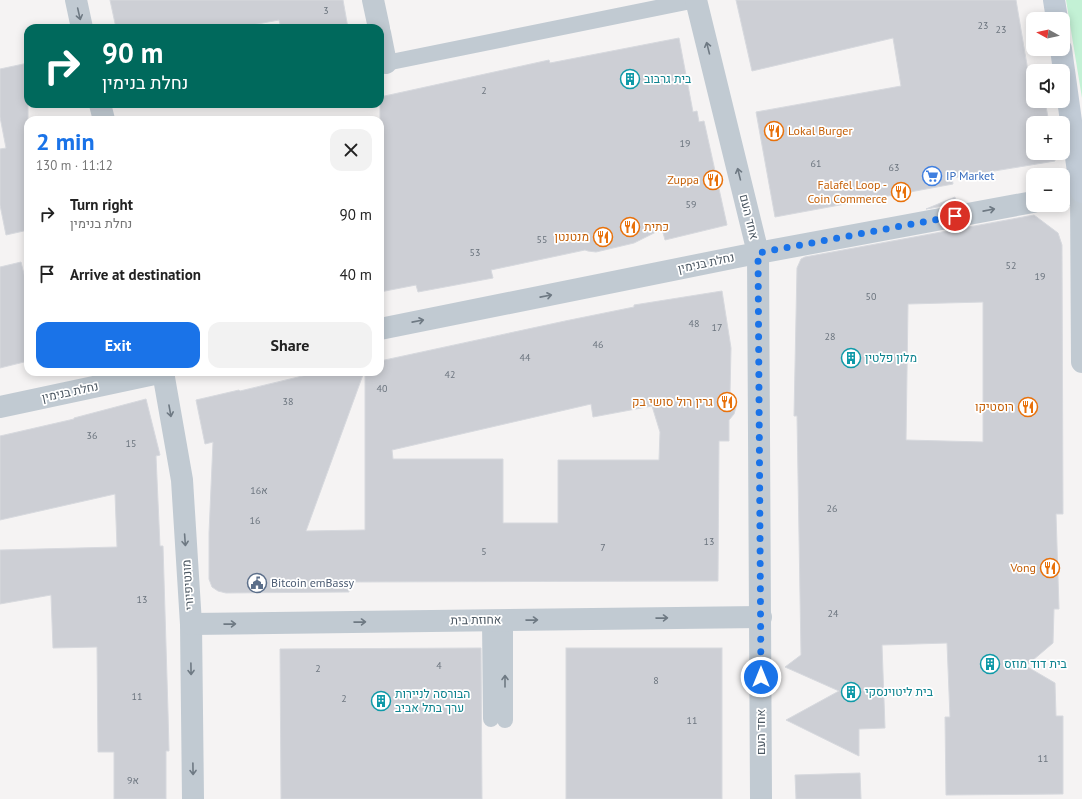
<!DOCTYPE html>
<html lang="en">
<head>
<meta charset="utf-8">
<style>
	:root { --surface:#fff; --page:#f2f2f2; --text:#222; --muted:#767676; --accent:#1a73e8 }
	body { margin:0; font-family:"PT Sans",Heebo,sans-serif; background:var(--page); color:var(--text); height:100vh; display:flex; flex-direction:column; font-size:15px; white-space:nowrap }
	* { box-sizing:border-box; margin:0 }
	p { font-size:13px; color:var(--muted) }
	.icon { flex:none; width:22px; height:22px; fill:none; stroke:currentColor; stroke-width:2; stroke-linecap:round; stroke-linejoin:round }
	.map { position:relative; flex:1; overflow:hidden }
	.drawer { position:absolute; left:24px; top:116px; width:360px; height:260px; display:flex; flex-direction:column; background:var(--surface); border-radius:12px; box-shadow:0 2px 10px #0003 }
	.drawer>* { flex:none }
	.top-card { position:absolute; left:24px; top:24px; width:360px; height:84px; border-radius:12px; box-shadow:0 2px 10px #0003; background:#00695c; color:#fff; overflow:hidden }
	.needle { width:26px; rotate:278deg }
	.controls { position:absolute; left:1026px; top:12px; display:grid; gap:8px }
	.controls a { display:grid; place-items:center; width:44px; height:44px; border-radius:8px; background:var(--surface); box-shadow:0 2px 10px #0003; font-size:20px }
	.pin { position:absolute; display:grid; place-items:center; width:34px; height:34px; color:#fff; margin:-17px; border:2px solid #fff; border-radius:50%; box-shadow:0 1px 4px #0007 }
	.me { position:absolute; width:44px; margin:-22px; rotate:0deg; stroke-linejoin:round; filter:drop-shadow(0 0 3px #0008) }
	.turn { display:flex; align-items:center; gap:14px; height:84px; padding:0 12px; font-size:18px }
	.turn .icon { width:52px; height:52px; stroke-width:2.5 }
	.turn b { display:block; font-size:28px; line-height:34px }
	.round { display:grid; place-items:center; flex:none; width:42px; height:42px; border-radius:12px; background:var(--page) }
	.summary { display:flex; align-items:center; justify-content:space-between; height:68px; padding:0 12px }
	h1 { font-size:24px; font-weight:800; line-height:30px; color:var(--accent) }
	.button { display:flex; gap:8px; margin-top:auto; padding:8px 12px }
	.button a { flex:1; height:46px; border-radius:12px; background:var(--accent); color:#fff; font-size:16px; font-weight:800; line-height:46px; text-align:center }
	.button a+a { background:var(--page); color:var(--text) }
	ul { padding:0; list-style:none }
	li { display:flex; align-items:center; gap:12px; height:60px; padding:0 12px }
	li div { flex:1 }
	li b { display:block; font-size:15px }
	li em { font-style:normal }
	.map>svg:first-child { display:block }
</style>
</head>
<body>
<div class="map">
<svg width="1082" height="799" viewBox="0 0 1082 799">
	<rect width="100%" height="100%" fill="#f5f3f3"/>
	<path fill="#c3f1d5" d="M1066,0H1082V98Z"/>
	<g fill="#cdcfd5" stroke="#d7d9de" fill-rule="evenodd">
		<path d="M110,0H343L348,28H281L279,20L236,28H116Z"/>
		<path d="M736,0H1016L1028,71L1040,69L1041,71H1033V101H1045L1049,123H1033V153H1054L1055,161L952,178L953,184L775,217L756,112L901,86L893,38L752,71Z"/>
		<path d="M679,38L693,112L697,111L699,122L704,121L727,225L665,240L662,229L634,243L596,252L588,251L585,250L491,270L493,278L418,292L416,285L380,292V97L549,60L550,63Z"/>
		<path d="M28,63V230L6,235L0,205V149L6,148L0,117V69Z"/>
		<path d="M955,197L956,204L926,209Z"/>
		<path d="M1034,215L1058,233L1062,245L1063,514H1056L1059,609H1054L1053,643L1026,666L1055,683L1056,716H1063V794L946,795L945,717H950L947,643L882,645L885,728L859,729V756L786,720L839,691L785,667L801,655L797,416H794L797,268L801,259L805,257ZM983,302V442L906,440L908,304Z"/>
		<path d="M21,262L28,290V361L0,368V267Z"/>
		<path d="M722,291L731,348L730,393L734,399L736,407L734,414L729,420V441H719L718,581L348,582L349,592L226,593L218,591L212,587L209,579V533L213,442L205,444L196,400L239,390L240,391L319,372H364L306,531L365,530V372H380V361L565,321L634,307V305ZM591,404L593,417L652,406L660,432L659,460H558V523H503V459H393L392,450Z"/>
		<path d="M146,399L160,455L156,456L160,546H163L168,712L169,751H166V799H114V752H98L97,647L53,648L51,595L0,604V550L117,547L115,494L0,520V436L74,419V418Z"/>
		<path d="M481,648L482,799H281L280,649Z"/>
		<rect x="566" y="648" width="156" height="151"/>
		<path d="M860,773L861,799H796L795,775Z"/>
	</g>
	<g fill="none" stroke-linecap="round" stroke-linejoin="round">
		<g stroke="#c1cad2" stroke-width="16">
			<path d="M386,63L696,0"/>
			<path d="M490,620L491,719"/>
			<path d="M505,620V720"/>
		</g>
		<g stroke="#c1cad2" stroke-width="22">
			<path d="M76,0L82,28"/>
			<path d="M373,0L379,28"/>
			<path d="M696,0L758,253L761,799"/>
			<path d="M380,33L386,63"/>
			<path d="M100,104L104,120"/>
			<path d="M1063,196L1081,193L1082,362"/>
			<path d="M380,329L742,256L1033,202"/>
			<path d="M163,372L182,480L191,624L193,799"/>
			<path d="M0,407L164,372"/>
			<path d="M191,624L761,617"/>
		</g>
		<g stroke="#c1cbd6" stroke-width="22">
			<path d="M1054,0L1057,19"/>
			<path d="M1061,49L1080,186L1082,192"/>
		</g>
	</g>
	<defs><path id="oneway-shaft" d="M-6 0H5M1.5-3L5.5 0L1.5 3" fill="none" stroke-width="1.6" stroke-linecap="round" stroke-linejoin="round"/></defs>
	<g stroke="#6e7983">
		<use href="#oneway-shaft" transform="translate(79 14) rotate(77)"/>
		<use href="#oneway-shaft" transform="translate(708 48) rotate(-104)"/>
		<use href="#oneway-shaft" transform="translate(739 174) rotate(-104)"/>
		<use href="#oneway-shaft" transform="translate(989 210) rotate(-11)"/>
		<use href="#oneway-shaft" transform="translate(546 296) rotate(-11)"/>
		<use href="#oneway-shaft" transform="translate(418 321) rotate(-11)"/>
		<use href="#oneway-shaft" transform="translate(170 411) rotate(80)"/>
		<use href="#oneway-shaft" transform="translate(185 540) rotate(86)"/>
		<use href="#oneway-shaft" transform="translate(662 618) rotate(-1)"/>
		<use href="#oneway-shaft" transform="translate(532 620) rotate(-1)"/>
		<use href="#oneway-shaft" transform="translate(360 622) rotate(-1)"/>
		<use href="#oneway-shaft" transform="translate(230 624) rotate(-1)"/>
		<use href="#oneway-shaft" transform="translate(191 669) rotate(89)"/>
		<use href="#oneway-shaft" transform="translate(505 681) rotate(-90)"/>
		<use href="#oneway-shaft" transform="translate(193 769) rotate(89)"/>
	</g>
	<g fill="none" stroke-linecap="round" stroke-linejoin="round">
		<path stroke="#1a73e8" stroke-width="7" stroke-dasharray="0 12.6" d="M761,677L758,253L955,216"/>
	</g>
	<defs>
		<g id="building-ring" transform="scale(1)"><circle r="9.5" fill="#fff" stroke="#0f9aa8" stroke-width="1.5"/><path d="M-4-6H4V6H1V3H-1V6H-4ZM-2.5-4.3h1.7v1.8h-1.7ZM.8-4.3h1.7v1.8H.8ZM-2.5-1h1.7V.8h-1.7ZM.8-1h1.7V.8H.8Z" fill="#0f9aa8"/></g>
		<g id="restaurant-ring" transform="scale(1)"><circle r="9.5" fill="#fff" stroke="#e8710a" stroke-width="1.5"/><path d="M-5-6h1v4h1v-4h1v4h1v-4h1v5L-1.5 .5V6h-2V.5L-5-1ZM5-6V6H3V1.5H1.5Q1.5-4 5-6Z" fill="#e8710a"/></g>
		<g id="supermarket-ring" transform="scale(1)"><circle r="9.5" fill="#fff" stroke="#3f7fe0" stroke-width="1.5"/><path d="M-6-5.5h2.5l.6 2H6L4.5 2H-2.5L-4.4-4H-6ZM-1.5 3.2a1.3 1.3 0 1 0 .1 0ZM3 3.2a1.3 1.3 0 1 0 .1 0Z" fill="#3f7fe0"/></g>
		<g id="civic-ring" transform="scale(1)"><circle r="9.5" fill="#fff" stroke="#5c6f8a" stroke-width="1.5"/><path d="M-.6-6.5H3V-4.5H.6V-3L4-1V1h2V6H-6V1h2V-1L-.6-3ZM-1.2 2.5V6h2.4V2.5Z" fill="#5c6f8a"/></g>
	</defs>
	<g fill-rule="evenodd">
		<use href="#building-ring" x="630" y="79"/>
		<use href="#restaurant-ring" x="774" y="131"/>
		<use href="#supermarket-ring" x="932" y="176"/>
		<use href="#restaurant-ring" x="713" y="180"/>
		<use href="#restaurant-ring" x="901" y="192"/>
		<use href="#restaurant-ring" x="630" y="227"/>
		<use href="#restaurant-ring" x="603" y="237"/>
		<use href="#building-ring" x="851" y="358"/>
		<use href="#restaurant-ring" x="727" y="402"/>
		<use href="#restaurant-ring" x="1028" y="407"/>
		<use href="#restaurant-ring" x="1050" y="568"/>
		<use href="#civic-ring" x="257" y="583"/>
		<use href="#building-ring" x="990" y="664"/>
		<use href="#building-ring" x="851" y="692"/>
		<use href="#building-ring" x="381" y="701"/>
	</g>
	<g text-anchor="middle" stroke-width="3.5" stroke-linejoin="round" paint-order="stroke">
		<g font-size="10" fill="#6b747e">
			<text x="326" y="14">3</text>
			<text x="983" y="29">23</text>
			<text x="1001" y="33">23</text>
			<text x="484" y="94">2</text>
			<text x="685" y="147">19</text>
			<text x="816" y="167">61</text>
			<text x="894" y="171">63</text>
			<text x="691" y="208">59</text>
			<text x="542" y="243">55</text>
			<text x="475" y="256">53</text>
			<text x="1011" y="269">52</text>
			<text x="1040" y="280">19</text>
			<text x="871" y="300">50</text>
			<text x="694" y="327">48</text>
			<text x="717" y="331">17</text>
			<text x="830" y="340">28</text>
			<text x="598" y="348">46</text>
			<text x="525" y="361">44</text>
			<text x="450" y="378">42</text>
			<text x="382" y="392">40</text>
			<text x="288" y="405">38</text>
			<text x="92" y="439">36</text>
			<text x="131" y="447">15</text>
			<text x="259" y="494">16א</text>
			<text x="832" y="512">26</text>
			<text x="255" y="524">16</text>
			<text x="709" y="545">13</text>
			<text x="603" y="551">7</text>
			<text x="484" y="555">5</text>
			<text x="142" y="603">13</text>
			<text x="833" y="617">24</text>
			<text x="439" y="669">4</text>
			<text x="318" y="672">2</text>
			<text x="656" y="684">8</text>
			<text x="137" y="700">11</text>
			<text x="344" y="702">2</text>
			<text x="692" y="724">11</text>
			<text x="1043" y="762">11</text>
			<text x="133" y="784">9א</text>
		</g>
		<g font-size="12" fill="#0d838f" stroke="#fff" text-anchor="start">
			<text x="644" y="83">בית גרבוב</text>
			<text x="865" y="362">מלון פלטין</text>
			<text x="1004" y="668">בית דוד מוזס</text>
			<text x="865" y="696">בית ליטוינסקי</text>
			<text x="395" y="698">הבורסה לניירות<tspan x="395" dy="14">ערך בתל אביב</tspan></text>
		</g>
		<g font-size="12" fill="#c56008" stroke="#fff" text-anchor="end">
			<text x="788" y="135" text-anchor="start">Lokal Burger</text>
			<text x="699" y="184">Zuppa</text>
			<text x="887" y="189">Falafel Loop -<tspan x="887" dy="14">Coin Commerce</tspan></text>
			<text x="644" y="231" text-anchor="start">כתית</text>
			<text x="589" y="241">מנטנטן</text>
			<text x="713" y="406">גרין רול סושי בק</text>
			<text x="1014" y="411">רוסטיקו</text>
			<text x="1036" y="572">Vong</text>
		</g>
		<g font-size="12" fill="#366cbe" stroke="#fff" text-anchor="start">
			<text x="946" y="180">IP Market</text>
		</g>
		<g font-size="12" fill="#4a5661" stroke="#fff">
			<text transform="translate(749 217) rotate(76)" y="4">אחד העם</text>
			<text transform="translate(706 263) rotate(-12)" y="4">נחלת בנימין</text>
			<text transform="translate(70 392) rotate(-12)" y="4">נחלת בנימין</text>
			<text transform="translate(188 585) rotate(-94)" y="4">מונטיפיורי</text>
			<text transform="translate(476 620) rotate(-1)" y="4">אחוזת בית</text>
			<text transform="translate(761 732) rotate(-90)" y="4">אחד העם</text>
		</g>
		<g font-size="12" fill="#4e5e75" stroke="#fff" text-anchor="start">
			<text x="271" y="587">Bitcoin emBassy</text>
		</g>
	</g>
</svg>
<div class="controls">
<a><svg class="needle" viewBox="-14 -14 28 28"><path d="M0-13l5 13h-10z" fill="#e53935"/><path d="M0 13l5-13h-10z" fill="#767676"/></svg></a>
<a><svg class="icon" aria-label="sound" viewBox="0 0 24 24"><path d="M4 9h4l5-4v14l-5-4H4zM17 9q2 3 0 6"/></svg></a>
<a>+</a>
<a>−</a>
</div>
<div class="pin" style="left:955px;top:216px;background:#d93025"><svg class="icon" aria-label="arrive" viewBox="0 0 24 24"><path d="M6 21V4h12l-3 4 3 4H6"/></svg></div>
<svg class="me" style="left:761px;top:677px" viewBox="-20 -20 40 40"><circle r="17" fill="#1a73e8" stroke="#fff" stroke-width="3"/><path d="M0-11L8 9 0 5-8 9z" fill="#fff"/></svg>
<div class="top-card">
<div class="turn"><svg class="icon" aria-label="right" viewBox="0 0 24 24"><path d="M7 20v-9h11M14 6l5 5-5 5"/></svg><div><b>90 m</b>נחלת בנימין</div></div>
</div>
<section class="drawer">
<div class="summary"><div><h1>2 min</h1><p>130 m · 11:12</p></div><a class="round"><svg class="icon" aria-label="close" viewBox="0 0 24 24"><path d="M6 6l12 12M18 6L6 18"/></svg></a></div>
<ul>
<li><svg class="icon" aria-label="right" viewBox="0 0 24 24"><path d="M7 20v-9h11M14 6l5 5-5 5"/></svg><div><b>Turn right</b><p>נחלת בנימין</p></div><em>90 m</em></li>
<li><svg class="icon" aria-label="arrive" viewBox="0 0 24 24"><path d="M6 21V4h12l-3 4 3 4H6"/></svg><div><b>Arrive at destination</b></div><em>40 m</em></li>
</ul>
<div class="button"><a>Exit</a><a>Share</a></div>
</section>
</div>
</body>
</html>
